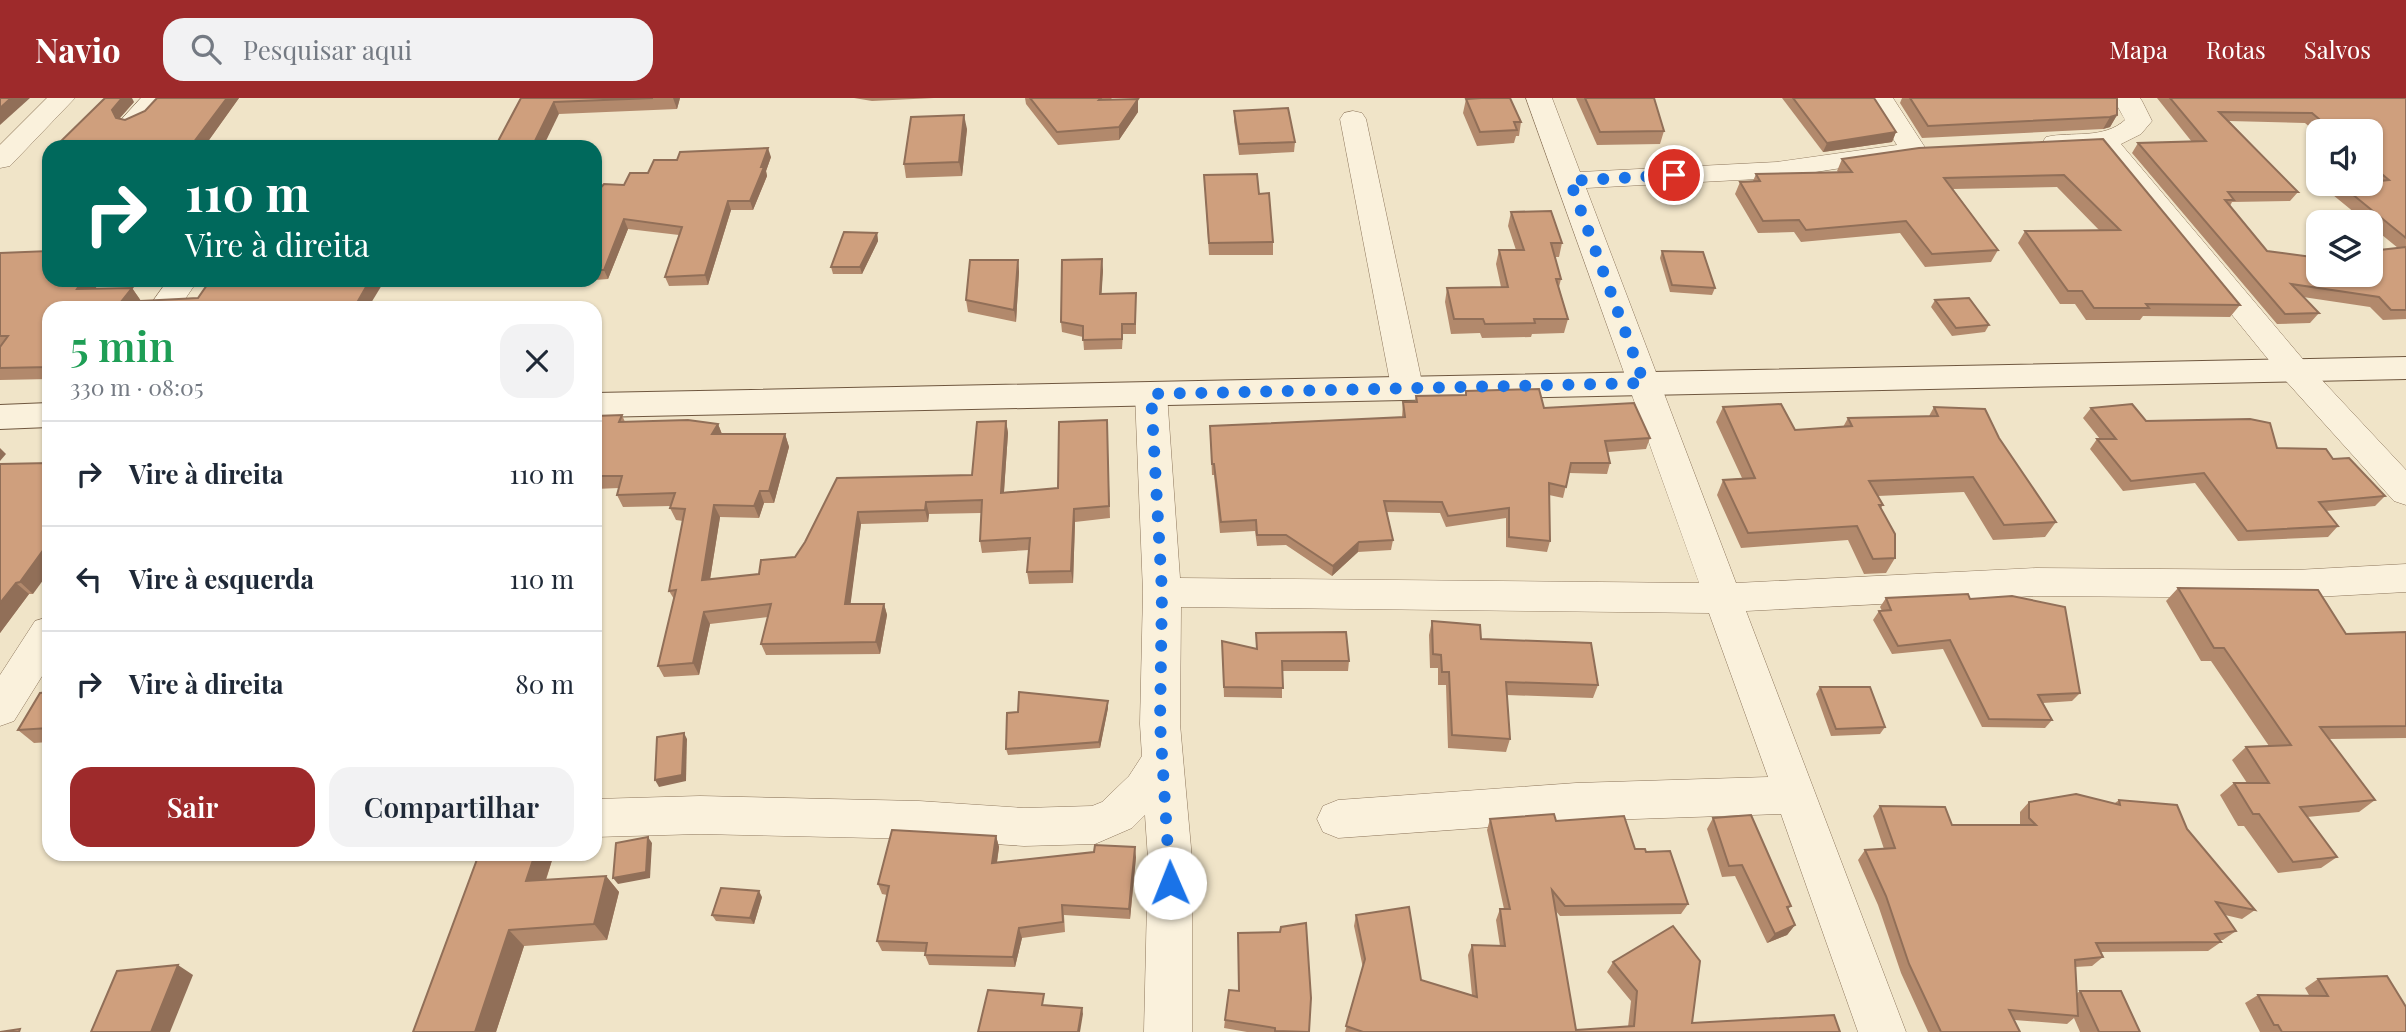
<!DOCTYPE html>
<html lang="pt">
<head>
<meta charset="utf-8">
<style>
	:root { --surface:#fff; --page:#f2f2f3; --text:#1f2937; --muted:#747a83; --line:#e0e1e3; --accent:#9e2a2b }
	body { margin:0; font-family:"Playfair Display",serif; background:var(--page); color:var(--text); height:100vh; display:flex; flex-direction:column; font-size:26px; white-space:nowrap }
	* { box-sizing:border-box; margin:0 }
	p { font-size:23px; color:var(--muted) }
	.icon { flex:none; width:38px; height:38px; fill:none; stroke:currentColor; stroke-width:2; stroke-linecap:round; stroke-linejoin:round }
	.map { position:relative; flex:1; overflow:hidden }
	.side { position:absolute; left:42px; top:203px; width:560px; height:560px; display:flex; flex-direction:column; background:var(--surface); border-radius:21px; box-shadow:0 2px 5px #0004 }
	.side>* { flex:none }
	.guide { position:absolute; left:42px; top:42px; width:560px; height:147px; border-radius:21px; box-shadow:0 2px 5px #0004; background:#00695c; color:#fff; overflow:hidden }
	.buttons { position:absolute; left:2306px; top:21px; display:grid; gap:14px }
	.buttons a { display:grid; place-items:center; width:77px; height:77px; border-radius:14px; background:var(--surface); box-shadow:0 2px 5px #0004; font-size:35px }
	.pin { position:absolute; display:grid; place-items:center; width:60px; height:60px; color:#fff; margin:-30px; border:4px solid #fff; border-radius:50%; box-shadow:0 2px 7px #0007 }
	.me { position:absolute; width:77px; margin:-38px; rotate:359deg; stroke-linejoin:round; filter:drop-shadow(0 0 5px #0008) }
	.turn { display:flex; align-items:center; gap:24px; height:147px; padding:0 28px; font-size:32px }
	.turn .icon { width:91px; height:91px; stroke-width:2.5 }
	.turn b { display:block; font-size:49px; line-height:60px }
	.round { display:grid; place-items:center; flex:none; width:74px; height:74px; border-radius:21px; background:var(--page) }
	.summary { display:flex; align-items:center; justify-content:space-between; height:119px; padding:0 28px }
	h1 { font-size:42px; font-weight:600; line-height:52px; color:#1e9e55 }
	.action { display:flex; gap:14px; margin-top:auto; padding:14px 28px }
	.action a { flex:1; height:80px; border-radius:21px; background:var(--accent); color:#fff; font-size:28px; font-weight:600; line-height:80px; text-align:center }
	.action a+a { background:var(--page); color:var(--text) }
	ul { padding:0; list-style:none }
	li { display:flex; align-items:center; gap:21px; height:105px; padding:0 28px; border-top:2px solid var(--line) }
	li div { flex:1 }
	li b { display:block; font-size:26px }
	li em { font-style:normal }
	header { display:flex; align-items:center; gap:42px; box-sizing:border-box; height:98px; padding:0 35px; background:var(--accent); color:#fff }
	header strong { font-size:33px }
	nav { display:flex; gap:38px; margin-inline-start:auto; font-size:24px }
	.search { width:490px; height:63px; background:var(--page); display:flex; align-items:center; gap:18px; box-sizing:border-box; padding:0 24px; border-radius:21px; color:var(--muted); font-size:26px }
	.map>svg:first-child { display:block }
</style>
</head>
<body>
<header>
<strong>Navio</strong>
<div class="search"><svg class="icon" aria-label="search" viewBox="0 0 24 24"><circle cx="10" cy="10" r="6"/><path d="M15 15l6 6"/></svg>Pesquisar aqui</div>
<nav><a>Mapa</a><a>Rotas</a><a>Salvos</a></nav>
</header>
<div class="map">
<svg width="2406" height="934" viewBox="0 0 2406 934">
	<rect width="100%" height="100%" fill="#f0e4c8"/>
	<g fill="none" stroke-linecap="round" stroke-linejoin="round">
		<g stroke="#8d765c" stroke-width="1">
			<g id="street">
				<path d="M47,0H75L10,68L0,70V47Z"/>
				<path d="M141,0H168C157,15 145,32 125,28L121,22Z"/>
				<path d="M1526,0H1552L1580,74L1777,64L1897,47L1867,0H1893L1926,51L1923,57L1913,59L1904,57L1893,62L1777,80L1586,90L1736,485L2036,470L2296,472L2406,466V494L2296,500L2036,498L1746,513L1906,934H1858L1781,716L1576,723L1338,740L1323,734L1317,721L1323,708L1338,702L1576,685L1768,679L1709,515L1181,509L1180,626L1192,761V934H1144L1148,761L1145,717L1132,730L1095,746L1024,748L919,741L700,736L595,739V701L700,698L919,703L1024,710L1092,708L1102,704L1129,678L1142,658L1140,626L1143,494L1135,296L1139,288L1151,285L1163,288L1167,296L1180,480L1699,485Z"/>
				<path d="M2113,0H2140L2142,3L2152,23L2141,36L2121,46L2307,266L2406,372V407L2394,403L2285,282L2097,51L2055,53L2046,51L2042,45L2046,39C2072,33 2103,42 2125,22Z"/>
				<path d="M1353,13L1362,15L1366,21L1423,289L1419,297L1407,300L1395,297L1391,289L1340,21L1344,15Z"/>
				<path d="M168,182H198L179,210H148Z"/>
				<path d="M49,519V567L14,623L0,628V577L35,523Z"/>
			</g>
		</g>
		<g stroke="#6f573f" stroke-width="2">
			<g id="secondary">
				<path d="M2406,259V281L595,319V295Z"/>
				<path d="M49,305V329L0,331V307Z"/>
			</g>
		</g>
		<use href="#street" fill="#faf1dc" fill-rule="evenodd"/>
		<use href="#secondary" fill="#faf1dc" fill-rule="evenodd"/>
	</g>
	<g fill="#b2896c" fill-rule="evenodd">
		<path d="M157,0H239L204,49H59L57,47L134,4L120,20L125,22L145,13Z"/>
		<path d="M521,0H680L677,11L559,16Z"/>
		<path d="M854,0H934L872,3Z"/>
		<path d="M1025,0H1112L1110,2L1138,1V14L1119,42L1058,47L1026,6Z"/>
		<path d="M1576,0H1654L1664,33L1660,46L1597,47Z"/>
		<path d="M1782,0H1874L1896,34L1892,44L1823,54Z"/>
		<path d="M1902,0H2117V17L2110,29L2103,31L1922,40L1900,5Z"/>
		<path d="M2157,0H2406V221L2383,222L2370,209L2303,199L2319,215L2310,225L2277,226L2132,55L2138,45L2192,44ZM2229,23L2305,25L2319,37V33H2371V83L2341,87L2333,97L2366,124H2371V128L2398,150L2312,159L2267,153L2230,108L2232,104L2290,103L2298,94Z"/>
		<path d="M1466,1L1521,24L1519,38H1516L1514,45L1477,48L1463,15Z"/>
		<path d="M1234,13L1295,44L1294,54L1239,57L1234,23Z"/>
		<path d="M967,31L962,78L906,80L904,66Z"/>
		<path d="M2103,41L2240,207L2230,219L2143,218L2140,222H2086L2075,206H2060L2018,145L2025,133H2100L2057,89L1953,91L1998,152L1991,164L1925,169L1900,135L1801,144L1794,134L1758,135L1735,96L1740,84L1753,83L1756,76L1838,74L1837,73L1842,61Z"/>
		<path d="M771,59L766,73L767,78L753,112H731L708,187L669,188L665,179L679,137L628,131L608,181L595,182V96L624,87L648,75Z"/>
		<path d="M1204,77L1259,96L1273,144V157H1209Z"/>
		<path d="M1511,114L1562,145L1559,159H1555L1561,181L1559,189L1568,221L1564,235L1532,236L1531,239L1482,240L1480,235L1451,236L1445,204L1447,190L1501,189L1496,166L1499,152H1516L1508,128Z"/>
		<path d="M877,135L878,143L862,176H833L831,169Z"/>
		<path d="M1662,153L1715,190L1712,197L1670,194L1660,160Z"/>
		<path d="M0,155L49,182H101L95,191L132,190L141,203L198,200L220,187L368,210H49V281L0,282Z"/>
		<path d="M1018,162L1019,174L1016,224L968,214L966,202Z"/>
		<path d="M1103,172L1101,196L1136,195V236H1123L1122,251L1084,252L1083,239L1062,234L1061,224Z"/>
		<path d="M1935,202L1989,227L1985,234L1952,238L1931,209Z"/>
		<path d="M1466,293L1544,310L1650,340L1646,351L1608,354L1610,365L1607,376L1569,375L1563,400L1549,397L1550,443L1547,454L1506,449V420L1446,429L1440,415L1386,414L1393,442L1391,452L1358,454L1332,478L1286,447L1257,448L1255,433L1220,435L1214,377H1212L1210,328L1402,319L1403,304H1415L1416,298L1465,297Z"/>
		<path d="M1723,309L1795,332L1843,329L1848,320L1929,318L1934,309L1999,340L2056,424L2045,439L1993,442L1964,394L1878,398L1883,407L1881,410L1895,460L1886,475L1864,476L1848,442L1741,450L1717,397L1723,382L1742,380L1716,324Z"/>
		<path d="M2091,310L2146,323L2333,361L2385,398L2375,408L2326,413L2338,428L2328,439L2238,443L2195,385L2123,393L2090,351L2097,341H2100L2083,320Z"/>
		<path d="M622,317L625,324L718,326L722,336H785L789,349L774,405H764L759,420L720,419L710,481L759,476L795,459L805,444L837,380L972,377L1006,323L1008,335L1004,394L1058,390L1107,322L1110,420L1075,424L1073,485L1029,486L1027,474L1029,452L982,455L980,443L981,415L929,416L928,424L861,426L850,506H884L887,517L880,556L766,557L761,546L768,519L710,526L699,577L664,579L658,568L674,501L669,493L683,423L676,422L670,410L671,408L623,409L617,397L619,390L595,391V318Z"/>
		<path d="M0,366L33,496H29L0,535Z"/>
		<path d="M2178,490L2346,536L2406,534V640L2329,641L2375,702L2359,714L2307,719L2337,759L2321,770L2278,775L2244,728H2238L2220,697L2234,685H2247L2232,662L2246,649L2269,648L2211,563H2201L2166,503Z"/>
		<path d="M1886,500L1970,501L2080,595L2072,603L2043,605L2052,622L2045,630L1982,629L1943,551L1892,556L1873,522L1879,513H1882L1880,509Z"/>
		<path d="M1432,523L1598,587L1593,600L1507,597L1510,641L1506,654L1448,650L1446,587H1438V570H1430L1429,537Z"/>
		<path d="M1256,535L1349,563L1348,573H1282V600L1224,599L1222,543L1256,551Z"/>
		<path d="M1820,589L1885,629L1880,636L1831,638L1816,596Z"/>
		<path d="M49,594V644L34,645L18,632Z"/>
		<path d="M1108,603V610L1100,650L1008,657L1006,651Z"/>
		<path d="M2119,702L2187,731L2255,812L2242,821L2225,817L2236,833L2223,842H2220L2221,844L2208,853L2100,854L2103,859L2092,868L2075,869L2076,896L2080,893L2140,934H2080L2074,920L2067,926L2014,922L2020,934H1928L1901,875L1878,807L1858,762L1865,752L1884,751L1873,718L1880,708L1952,727H2020V714L2029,704L2115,705Z"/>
		<path d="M1713,720L1791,808L1788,811L1795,827L1787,837L1767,845L1735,778L1722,779L1707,731Z"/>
		<path d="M1490,721L1556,723L1646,754L1688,806L1681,816L1560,818L1555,812L1576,932L1628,929L1631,903L1607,874L1613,864L1692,925L1840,934H1345L1363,870L1354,828L1356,817L1421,882L1472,897L1468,857L1472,847L1500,848L1496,822L1500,811H1504L1487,732Z"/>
		<path d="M996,738L999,749L997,765L1136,759L1130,821L1064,817L1065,834L1022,840L1015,869L929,867L925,857L926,854L882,853L877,843L887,797L882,796L878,786Z"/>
		<path d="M479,756H554L546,782L606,778L619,794L607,842L524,848L496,934H413Z"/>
		<path d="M762,799L754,826L716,823L712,817Z"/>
		<path d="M1238,835L1309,934H1247L1224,930L1225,922L1239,893Z"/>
		<path d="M2318,881L2406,934H2260L2245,905L2258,897H2309L2305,890Z"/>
	</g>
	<g fill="#916f58">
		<path d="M11,0H30L0,27V10Z"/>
		<path d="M122,0H132L134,4L118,22L123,29L112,12Z"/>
		<path d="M227,0H239L204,49H190Z"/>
		<path d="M673,0H680L677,11Z"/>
		<path d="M1138,1V14L1119,42V29Z"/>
		<path d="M554,4L559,16L543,49H532Z"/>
		<path d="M964,17L967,31L962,78L959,64Z"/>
		<path d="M2117,17L2110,29L2103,31L2110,19Z"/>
		<path d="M1896,34L1892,44L1823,54L1827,45Z"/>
		<path d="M768,50L771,59L766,73L767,78L753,112L750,103Z"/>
		<path d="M728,103L731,112L708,187L705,177Z"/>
		<path d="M624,121L628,131L608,181L604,172Z"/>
		<path d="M877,135L878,143L862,176L860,169Z"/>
		<path d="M1102,161L1103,172L1101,206L1100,196Z"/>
		<path d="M1018,162L1019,174L1016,224L1014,212Z"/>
		<path d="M83,182H101L87,203L77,191Z"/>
		<path d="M370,182H385L368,210H354Z"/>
		<path d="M132,190L141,203L121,204Z"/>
		<path d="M1006,323L1008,335L1003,407L1001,395Z"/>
		<path d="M718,326L723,339L712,336Z"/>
		<path d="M785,336L789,349L774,405L769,393Z"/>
		<path d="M0,350L6,356L0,363Z"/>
		<path d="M760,393L764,405L759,420L754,408Z"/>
		<path d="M926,404L929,416L928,424L925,412Z"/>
		<path d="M714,407L720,419L708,494L702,482Z"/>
		<path d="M1074,411L1075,424L1073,485L1071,473Z"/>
		<path d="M858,414L861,426L849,518L845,506Z"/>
		<path d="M49,444V474L33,496L20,484Z"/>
		<path d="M1359,444L1358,454L1332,478L1333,468Z"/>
		<path d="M16,485L29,496L0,535V505Z"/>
		<path d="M884,506L887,517L880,556L876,544Z"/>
		<path d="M704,514L710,526L699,577L693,565Z"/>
		<path d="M1108,603V610L1100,650L1099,644Z"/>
		<path d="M684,635L687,641L686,683L659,689L655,682Z"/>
		<path d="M996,738L999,749L995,776L992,765Z"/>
		<path d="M648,739L652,745L650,780L618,786L613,780Z"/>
		<path d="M1135,749L1136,759L1130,821L1129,811Z"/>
		<path d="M535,756H554L540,799L526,783Z"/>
		<path d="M606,778L619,794L607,842L594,826Z"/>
		<path d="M759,793L762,799L754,826L750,820Z"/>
		<path d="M1795,827L1787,837L1767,845L1775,836Z"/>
		<path d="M1019,830L1022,840L1015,869L1013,859Z"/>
		<path d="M509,832L524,848L496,934H475Z"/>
		<path d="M178,867L193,877L170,934H151Z"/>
		<path d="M1082,910L1083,916L1080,934H1078Z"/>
	</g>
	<g fill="#cf9f7d" stroke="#916f58" stroke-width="2">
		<path d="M0,0H11L0,10Z"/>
		<path d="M105,0H122L112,12L116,20L125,22L145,13L157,0H227L190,49L57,47Z"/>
		<path d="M521,0H653L554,4L532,49H495Z"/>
		<path d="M1030,0H1101L1099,2L1138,1L1119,29L1057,34Z"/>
		<path d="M1481,0H1510L1521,24H1514L1517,32L1480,34L1466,1Z"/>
		<path d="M1585,0H1654L1664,33L1600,34Z"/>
		<path d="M1793,0H1874L1896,34L1827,45Z"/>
		<path d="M1910,0H2117V17L2110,19L1928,28Z"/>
		<path d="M2170,0H2406V140L2341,87L2371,86V84L2389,82L2371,67V33H2333L2312,15L2219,14L2298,94H2228L2234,102H2225L2267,153L2312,159L2319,158V177H2371V153L2406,149V212H2391L2379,199L2291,186L2319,215L2285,216L2138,45L2206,43Z"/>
		<path d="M1288,10L1295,44L1239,46L1234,13Z"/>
		<path d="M964,17L959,64L904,66L911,19Z"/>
		<path d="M2103,41L2240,207L2146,206L2149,210H2094L2082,193H2068L2025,133L2120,132L2064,77L1944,80L1998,152L1932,156L1906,123L1806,132L1799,122L1763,123L1740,84L1760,83L1756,76L1852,74L1842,61L1919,50Z"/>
		<path d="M768,50L761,69H764L750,103H728L705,177L665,179L682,129L624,121L604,172H595V96L604,86L624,87L630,75H648L654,62H677L680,54Z"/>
		<path d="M1257,76L1259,96L1269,95L1273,144L1209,145L1204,77Z"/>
		<path d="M1551,113L1562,145H1551L1561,181H1556L1568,221H1534L1535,225L1485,226L1483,221H1454L1447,190L1508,189L1499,152H1524L1511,114Z"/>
		<path d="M844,134L877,135L860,169H831Z"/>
		<path d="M49,153V182H83L77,191L132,190L121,204L198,200L207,187H220L223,182H370L354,210H49V269L0,270V249L8,238H0V155Z"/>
		<path d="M1662,153L1703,154L1715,190L1672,187Z"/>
		<path d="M1102,161L1100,196L1136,195L1135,226H1122V241L1083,242V228L1061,224L1062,162Z"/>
		<path d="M970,162H1018L1014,212L966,202Z"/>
		<path d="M1969,200L1989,227L1956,230L1935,202Z"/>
		<path d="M1539,291L1544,310L1634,305L1650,340L1605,343L1610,365H1571L1566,389L1549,385L1550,443L1509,439V410L1448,418L1442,404L1384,403L1393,442L1359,444L1333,468L1286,437H1257L1256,422L1221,424L1214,366H1212L1210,328L1405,319L1403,304H1417L1416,298L1466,297V293Z"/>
		<path d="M1781,306L1795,332L1852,328L1848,320L1938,318L1934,309L1985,311L1999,340L2056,424L2004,427L1973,379L1869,383L1883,407H1879L1895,436V460L1873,461L1857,428L1748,435L1723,382L1755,380L1723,309Z"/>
		<path d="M2132,306L2146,323L2250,321L2270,325L2277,350L2326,351L2333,361L2349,360L2385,398L2319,404L2338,428L2247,433L2204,375L2131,383L2097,341H2116L2091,310Z"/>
		<path d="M622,317L619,324L688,322L718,326L712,336H785L769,393H760L754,408L714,407L702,482L759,476L761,462L795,459L805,444L837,380L972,377L977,324L1006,323L1001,395L1058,390L1059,324L1107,322L1109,408L1074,411L1071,473L1027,474L1030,440L980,443L982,402L926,404L925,412L858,414L845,506H884L876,544L761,546L771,506L704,514L693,565L658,568L676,492L669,493L685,411L670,410L675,395L617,397L622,378H595V318Z"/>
		<path d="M49,365V444L20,484L16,485L0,505V366Z"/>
		<path d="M2178,490L2318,492L2346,536L2406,534V628L2320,629L2375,702L2300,709L2337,759L2293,764L2259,716H2253L2234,685H2269L2246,649L2291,647L2224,550H2214Z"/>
		<path d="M1968,496L1970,501L2012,498L2065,509L2080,595L2038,597L2052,622L1989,621L1950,542L1898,548L1879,513L1891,512L1886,500Z"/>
		<path d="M1432,523L1480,527L1481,541L1591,545L1598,587L1506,584L1510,641L1452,637L1449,574H1442L1441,557L1433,556Z"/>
		<path d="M1346,534L1349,563H1282L1283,590L1224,589L1222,543L1257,551L1256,535Z"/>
		<path d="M1820,589H1870L1885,629L1836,631Z"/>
		<path d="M49,594V630L18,632L40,595Z"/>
		<path d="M1019,594L1108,603L1099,644L1006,651L1007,615L1018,614Z"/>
		<path d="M684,635L682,677L655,682L657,639Z"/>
		<path d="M2076,696L2120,707L2119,702L2177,707L2187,731L2255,812L2216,804L2236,833L2215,836L2221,844L2096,845L2103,859L2075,862L2078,918L2009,912L2020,934H1941L1909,866L1886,798L1865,752L1895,750L1880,708L1945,709L1952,727H2036L2029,720V704Z"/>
		<path d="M1554,716L1556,723L1624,718L1635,751H1645L1646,754L1670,753L1688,806L1565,808L1552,792L1576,932L1634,928L1637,893L1613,864L1673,828L1700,863L1692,925L1834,917L1840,934H1363L1346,928L1365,861L1356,817L1409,809L1421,882L1477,899L1472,847L1505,848L1500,811H1510L1490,721Z"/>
		<path d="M1751,717L1791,808L1787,809L1795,827L1775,836L1742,767L1729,768L1713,720Z"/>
		<path d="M892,732L996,738L992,765L1094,754L1095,747L1135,749L1129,811L1062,807L1063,824L1019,830L1013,859L925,857L927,845L877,843L889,788L878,786Z"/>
		<path d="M648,739L646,774L613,780L616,745Z"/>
		<path d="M479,756H535L526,783L606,778L594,826L509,832L475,934H413Z"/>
		<path d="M721,790L759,793L750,820L712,817Z"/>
		<path d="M1306,825L1311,900L1309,934L1275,933V930L1225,922L1229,892L1239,893L1238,835L1280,834L1281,829Z"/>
		<path d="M178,867L151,934H91L117,873Z"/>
		<path d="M2387,878L2406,909V934H2282L2278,927H2274L2258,897L2328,898L2318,881Z"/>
		<path d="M988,892L1044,896L1042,907L1082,910L1078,934H978Z"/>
		<path d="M2080,893H2121L2140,934H2099Z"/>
		<path d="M20,931L19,934H0Z"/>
	</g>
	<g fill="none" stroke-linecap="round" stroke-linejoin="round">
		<path stroke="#1a73e8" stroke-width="12" stroke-dasharray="0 21.6" d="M1170,785L1160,625L1162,494L1151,296L1644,285L1570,83L1674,77"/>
	</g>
</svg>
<div class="buttons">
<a><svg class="icon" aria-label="sound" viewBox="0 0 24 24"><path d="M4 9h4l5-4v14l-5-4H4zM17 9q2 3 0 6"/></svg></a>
<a><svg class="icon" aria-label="layers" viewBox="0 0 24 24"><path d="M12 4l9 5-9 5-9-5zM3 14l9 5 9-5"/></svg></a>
</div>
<div class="pin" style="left:1674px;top:77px;background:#d93025"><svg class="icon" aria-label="arrive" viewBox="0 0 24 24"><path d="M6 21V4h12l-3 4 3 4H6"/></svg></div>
<svg class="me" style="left:1170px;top:785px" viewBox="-20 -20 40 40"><circle r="19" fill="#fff"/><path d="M0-13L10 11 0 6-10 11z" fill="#1a73e8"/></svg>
<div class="guide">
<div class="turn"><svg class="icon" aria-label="right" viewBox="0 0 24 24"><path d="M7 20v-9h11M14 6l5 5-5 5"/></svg><div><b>110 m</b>Vire à direita</div></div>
</div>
<section class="side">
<div class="summary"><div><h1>5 min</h1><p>330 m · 08:05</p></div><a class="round"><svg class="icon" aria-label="close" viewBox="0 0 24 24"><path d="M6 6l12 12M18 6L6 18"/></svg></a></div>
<ul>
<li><svg class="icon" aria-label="right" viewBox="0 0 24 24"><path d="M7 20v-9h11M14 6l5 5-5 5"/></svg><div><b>Vire à direita</b></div><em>110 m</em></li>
<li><svg class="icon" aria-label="left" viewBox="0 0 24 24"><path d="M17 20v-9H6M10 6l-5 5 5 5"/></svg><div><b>Vire à esquerda</b></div><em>110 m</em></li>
<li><svg class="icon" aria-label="right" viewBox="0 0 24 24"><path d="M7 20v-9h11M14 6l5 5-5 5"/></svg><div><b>Vire à direita</b></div><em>80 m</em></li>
</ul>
<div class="action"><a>Sair</a><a>Compartilhar</a></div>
</section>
</div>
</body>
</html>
